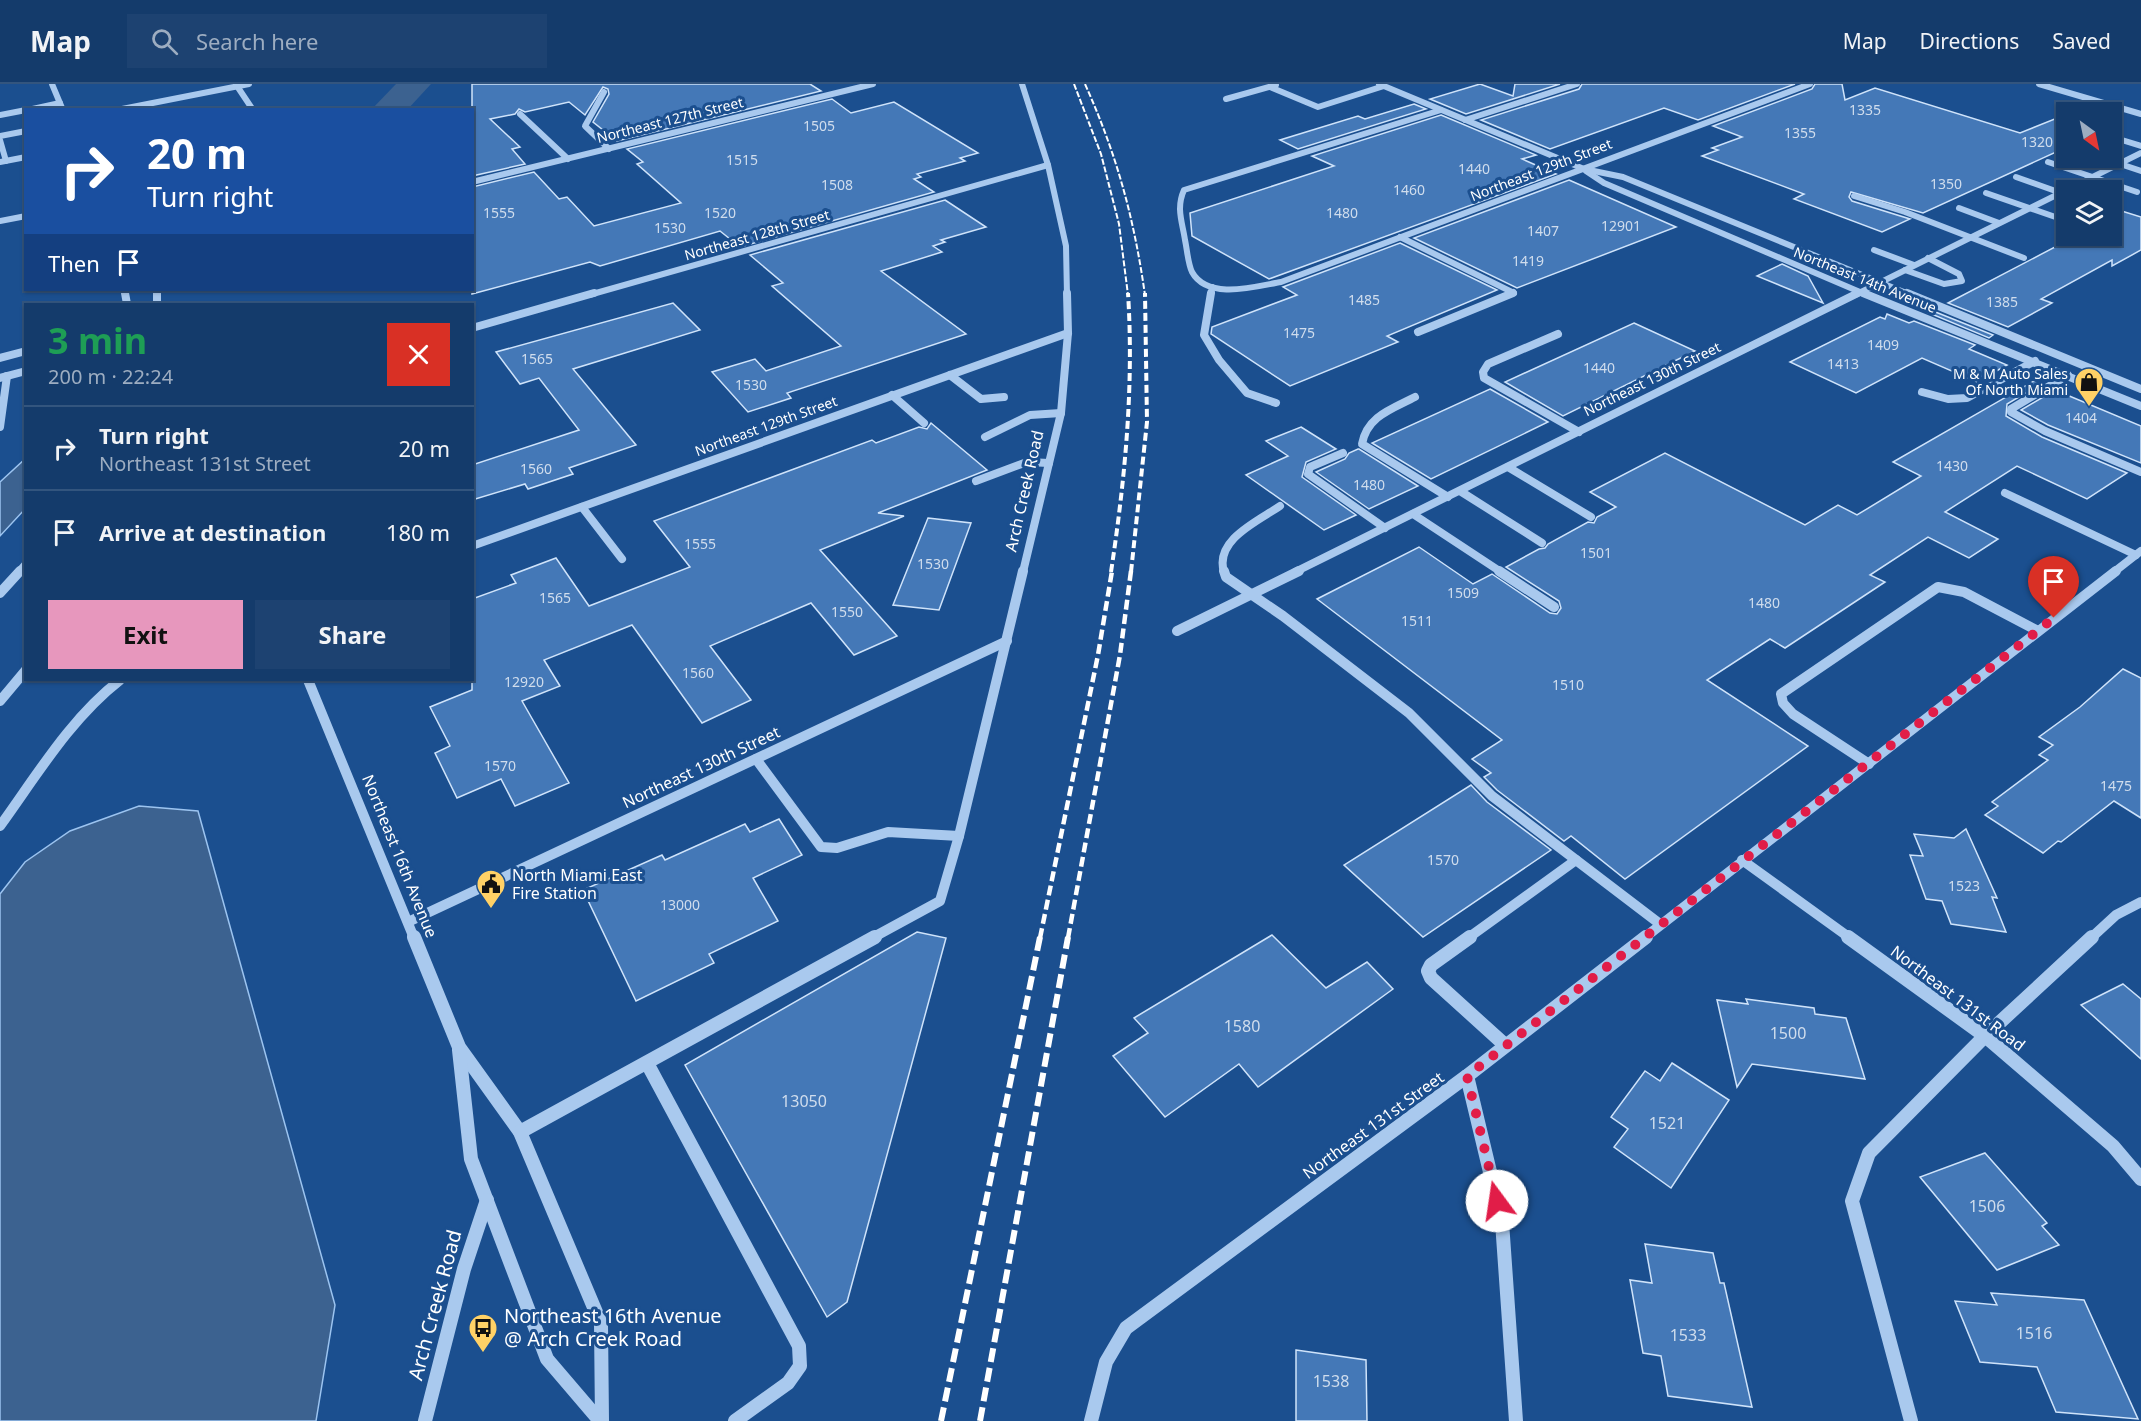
<!DOCTYPE html>
<html lang="en">
<head>
<meta charset="utf-8">
<style>
	:root { --surface:#143b6b; --page:#1d4271; --text:#f1f3f6; --muted:#9dadc1; --line:#33557e; --accent:#e797bd }
	body { margin:0; font-family:"Noto Sans",sans-serif; background:var(--page); color:var(--text); height:100vh; display:flex; flex-direction:column; font-size:22px; white-space:nowrap }
	* { box-sizing:border-box; margin:0 }
	p { font-size:20px; color:var(--muted) }
	.icon { flex:none; width:33px; height:33px; fill:none; stroke:currentColor; stroke-width:2; stroke-linecap:round; stroke-linejoin:round }
	.map { position:relative; flex:1; overflow:hidden }
	.panel { position:absolute; left:24px; top:219px; width:450px; height:378px; display:flex; flex-direction:column; background:var(--surface); border-radius:0px; box-shadow:0 2px 4px #0004,0 0 0 2px var(--line) }
	.panel>* { flex:none }
	.guide { position:absolute; left:24px; top:24px; width:450px; height:183px; border-radius:0px; box-shadow:0 2px 4px #0004,0 0 0 2px var(--line); background:#1a4fa0; color:#fff; overflow:hidden }
	.needle { width:39px; rotate:147deg }
	.controls { position:absolute; left:2056px; top:18px; display:grid; gap:12px }
	.controls a { display:grid; place-items:center; width:66px; height:66px; border-radius:0px; background:var(--surface); box-shadow:0 2px 4px #0004,0 0 0 2px var(--line); font-size:30px }
	.pin { position:absolute; display:grid; place-items:center; width:51px; height:51px; color:#fff; margin:-62px -26px; border-radius:50% 50% 50% 0; rotate:-45deg; box-shadow:0 0 6px #0007 }
	.pin .icon { rotate:45deg }
	.me { position:absolute; width:66px; margin:-33px; rotate:346deg; stroke-linejoin:round; filter:drop-shadow(0 0 4px #0008) }
	.turn { display:flex; align-items:center; gap:21px; height:126px; padding:0 24px; font-size:27px }
	.turn .icon { width:78px; height:78px; stroke-width:2.5 }
	.turn b { display:block; font-size:42px; line-height:51px }
	.then { display:flex; align-items:center; height:57px; padding:0 24px; background:#0003; gap:12px; font-size:22px }
	.round { display:grid; place-items:center; flex:none; width:63px; height:63px; border-radius:0px; background:var(--page) }
	.overview { display:flex; align-items:center; justify-content:space-between; height:102px; padding:0 24px }
	h1 { font-size:36px; font-weight:700; line-height:45px; color:#1e9e55 }
	.primary-button { display:flex; gap:12px; margin-top:auto; padding:12px 24px }
	.primary-button a { flex:1; height:69px; border-radius:0px; background:var(--accent); color:#111; font-size:24px; font-weight:700; line-height:69px; text-align:center }
	.primary-button a+a { background:var(--page); color:var(--text) }
	ul { padding:0; list-style:none }
	li { display:flex; align-items:center; gap:18px; height:84px; padding:0 24px; border-top:2px solid var(--line) }
	li div { flex:1 }
	li b { display:block; font-size:22px }
	li em { font-style:normal }
	header { display:flex; align-items:center; gap:36px; box-sizing:border-box; height:84px; padding:0 30px; background:var(--surface); border-bottom:2px solid var(--line) }
	header strong { font-size:28px }
	nav { display:flex; gap:33px; margin-inline-start:auto; font-size:21px }
	.search { width:420px; height:54px; background:var(--page); display:flex; align-items:center; gap:15px; box-sizing:border-box; padding:0 21px; border-radius:0px; color:var(--muted); font-size:22px }
	.map>svg:first-child { display:block }
</style>
</head>
<body>
<header>
<strong>Map</strong>
<div class="search"><svg class="icon" aria-label="search" viewBox="0 0 24 24"><circle cx="10" cy="10" r="6"/><path d="M15 15l6 6"/></svg>Search here</div>
<nav><a>Map</a><a>Directions</a><a>Saved</a></nav>
</header>
<div class="map">
<svg width="2141" height="1337" viewBox="0 0 2141 1337">
	<rect width="100%" height="100%" fill="#1b4f8f"/>
	<g fill="#3c6290" stroke="#9cc4f0" stroke-width="1.5">
		<path d="M25,375V425L0,452V398Z"/>
		<path d="M139,722L198,727L335,1221L316,1337H0V810L25,778L70,747Z"/>
	</g>
	<g fill="none" stroke-linecap="round" stroke-linejoin="round">
		<path fill="#3c6290" fill-rule="evenodd" d="M396,0H431L407,26H371Z"/>
	</g>
	<g fill="#4478b7" stroke="#cfe3fa" stroke-width="1.5">
		<path d="M472,0H810L821,7L617,57L593,38L609,10L608,5L603,3L585,31L569,18L525,28L519,25L515,30L490,35L520,63L512,65L525,80L472,92Z"/>
		<path d="M1480,0L1513,12L1515,0H1560L1466,30L1430,15Z"/>
		<path d="M1582,0H1795L1698,36L1664,24L1550,65L1481,36L1579,5Z"/>
		<path d="M1815,0H1842L1845,16L1875,4L2020,49L2067,30V63L1923,129L1851,108L1849,113L1852,117L1910,135L1882,148L1794,115L1804,110L1702,72L1718,66L1712,64L1742,53L1713,42L1812,5Z"/>
		<path d="M832,15L851,29L894,18L978,69L960,74L965,77L917,90L921,93L914,95L934,108L740,163L720,147L600,182L590,178L472,210V103L534,88L559,115L567,113L594,142L681,119L637,80L643,78L627,65Z"/>
		<path d="M1414,20L1426,25L1298,65L1280,56L1358,32L1365,35Z"/>
		<path d="M1441,31L1536,71L1522,75L1556,90L1269,195L1192,152L1190,129L1334,82L1312,72Z"/>
		<path d="M1569,96L1676,143L1517,204L1414,154Z"/>
		<path d="M945,116L986,143L941,156L945,158L933,162L942,168L881,187L966,250L787,309L791,314L748,328L712,288L755,275L766,287L841,262L772,202L783,199L750,171Z"/>
		<path d="M2112,124L2141,133V166L2112,182V176L2041,215L2052,219L2008,243L1948,219L2076,152H2112Z"/>
		<path d="M1400,159L1497,206L1387,252L1398,258L1290,302L1211,250L1212,243L1297,211L1283,203Z"/>
		<path d="M1782,180L1808,192L1823,219L1757,192Z"/>
		<path d="M673,219L700,246L573,285L636,361L569,384L573,390L528,405L525,400L472,416V381L579,346L539,294L520,300L496,268Z"/>
		<path d="M1933,227L1993,251L1989,254L1929,229Z"/>
		<path d="M1887,230L1909,239L1914,237L1975,261L1969,265L2007,281L1977,298L1922,274L1856,309L1790,278L1880,233L1885,235Z"/>
		<path d="M1634,239L1695,267L1563,332L1505,298Z"/>
		<path d="M2034,297L2041,300L2007,320L2006,332L2042,353L2127,389L2087,415L2017,382L1945,428L1998,455L1969,474L1928,453L1870,491L1885,498L1785,564L1770,555L1707,596L1808,662L1625,795L1571,752L1564,757L1497,706L1484,693L1491,689L1472,675L1502,656L1317,515L1419,463L1473,500L1492,490L1550,529L1557,530L1561,524L1559,517L1506,483L1539,465L1545,464L1548,460L1588,438L1594,439L1597,433L1616,423L1590,408L1665,369L1805,441L1838,421L1857,431L1921,392L1893,378Z"/>
		<path d="M1490,305L1548,338L1431,395L1372,359Z"/>
		<path d="M2055,306L2141,342V379L2048,341L2021,326Z"/>
		<path d="M931,339L987,386L878,429L904,432L820,466L897,552L854,571L811,519L710,562L751,616L702,639L632,541L544,576L560,602L522,617L569,699L515,722L501,695L457,714L435,669L450,662L430,623L472,606V515L516,499L511,491L556,474L589,522L690,483L654,437L872,356L876,359L919,343L927,345Z"/>
		<path d="M1301,343L1336,365L1306,378L1302,393L1356,431L1324,446L1246,391L1288,372L1266,357Z"/>
		<path d="M1358,365H1359L1418,402L1369,425L1316,388L1345,375L1349,369Z"/>
		<path d="M928,434L971,439L939,526L893,521Z"/>
		<path d="M2123,585L2141,594V734L2114,717L2061,758L2058,757L2043,769L1985,731L1998,722L1992,718L2048,676L2039,671L2053,661L2039,653L2080,623Z"/>
		<path d="M1471,701L1487,718L1551,766L1423,853L1344,781Z"/>
		<path d="M779,735L802,771L753,794L778,837L709,870L714,879L636,917L583,806L662,771L665,776L745,740L750,748Z"/>
		<path d="M1966,745L1997,814L1992,813L2006,848L1951,840L1942,817L1926,815L1910,771L1923,772L1914,750L1954,754Z"/>
		<path d="M917,848L946,854L847,1218L827,1233L685,981Z"/>
		<path d="M1272,851L1326,904L1367,878L1393,905L1258,1003L1239,980L1165,1033L1113,972L1148,949L1134,934Z"/>
		<path d="M2123,900L2141,915V975L2081,921Z"/>
		<path d="M1746,915L1814,924L1815,930L1846,934L1865,995L1752,980L1737,1003L1717,916L1748,920Z"/>
		<path d="M1672,979L1729,1016L1671,1104L1614,1063L1628,1045L1611,1033L1645,987L1660,997Z"/>
		<path d="M1985,1069L2047,1139L2042,1142L2059,1161L1997,1186L1920,1093Z"/>
		<path d="M1645,1160L1713,1169L1720,1199H1724L1752,1323L1668,1312L1661,1272L1643,1269L1630,1196L1652,1199Z"/>
		<path d="M1991,1209L2084,1216L2138,1335L2056,1328L2037,1283L1980,1278L1955,1217L1997,1221Z"/>
		<path d="M1296,1266L1366,1276L1367,1337H1296Z"/>
	</g>
	<g fill="none" stroke-linecap="round" stroke-linejoin="round">
		<g stroke="#a9c9ee" stroke-width="6">
			<path d="M52,0L62,24"/>
			<path d="M1022,0L1048,81L1066,162L1067,211"/>
			<path d="M1379,0L1584,85L1623,93L1911,211"/>
			<path d="M2039,0L2141,30"/>
			<path d="M237,2L253,26"/>
			<path d="M1270,3L1318,23L1384,2"/>
			<path d="M604,8L585,42L609,65"/>
			<path d="M1226,15L1276,1"/>
			<path d="M28,26L60,19"/>
			<path d="M117,26L249,0"/>
			<path d="M1441,26L1184,106C1176,124 1182,137 1185,156C1187,165 1188,180 1192,188C1208,217 1257,202 1281,198L1810,0"/>
			<path d="M520,30L568,75"/>
			<path d="M0,31L26,26"/>
			<path d="M1465,36L1577,0"/>
			<path d="M0,52L26,47"/>
			<path d="M2112,53L2141,62"/>
			<path d="M0,56L6,77"/>
			<path d="M2102,74L2141,87"/>
			<path d="M0,78L26,73"/>
			<path d="M2048,78L2137,108"/>
			<path d="M1586,87L1604,99L1867,211"/>
			<path d="M2016,93L2064,110"/>
			<path d="M472,98L873,0"/>
			<path d="M1986,109L2067,137"/>
			<path d="M1854,112L1905,128L2024,174"/>
			<path d="M1959,124L1999,139"/>
			<path d="M0,137L26,132"/>
			<path d="M1400,153L1514,209L1509,211"/>
			<path d="M1874,166L1914,181"/>
			<path d="M1905,186L1944,200L1962,197L1959,190L1928,174"/>
			<path d="M124,206L125,211"/>
			<path d="M157,206V211"/>
			<path d="M589,211L1048,81"/>
			<path d="M1211,211L1212,203"/>
			<path d="M1855,211L2141,69"/>
		</g>
		<g stroke="#a9c9ee" stroke-width="8">
			<path d="M125,209L127,220"/>
			<path d="M157,209V220"/>
			<path d="M1211,209L1204,251L1219,276L1247,309L1276,319"/>
			<path d="M1863,209L2141,322"/>
			<path d="M1907,209L2141,305"/>
			<path d="M472,244L594,209"/>
			<path d="M1418,248L1513,209"/>
			<path d="M1558,250L1488,280L1483,288L1484,294L1579,348"/>
			<path d="M0,274L26,267"/>
			<path d="M950,291L981,315L1004,313"/>
			<path d="M2068,291L2011,325V328L2045,347L2141,388"/>
			<path d="M0,294L26,287"/>
			<path d="M1922,308L1948,315L1967,314L2035,277"/>
			<path d="M892,311L924,339"/>
			<path d="M1415,313C1392,325 1367,332 1362,360L1448,413"/>
			<path d="M0,343L7,292"/>
			<path d="M985,353L1030,331L1061,329"/>
			<path d="M1343,369L1310,383L1308,390L1385,444"/>
			<path d="M1508,383L1591,433"/>
			<path d="M976,397L1027,378L1049,379"/>
			<path d="M1460,407L1542,459"/>
			<path d="M2005,409L2136,471"/>
			<path d="M582,423L622,475"/>
			<path d="M1413,430L1501,488"/>
			<path d="M472,462L1068,249"/>
			<path d="M19,488L26,480"/>
			<path d="M1023,488L1061,329L1068,249L1067,209"/>
			<path d="M1224,488C1214,456 1258,437 1280,422"/>
			<path d="M1295,488L1858,209"/>
			<path d="M2114,488L2141,467"/>
		</g>
		<g stroke="#a9c9ee" stroke-width="10">
			<path d="M1224,487L1226,493L1283,532L1409,629L1492,712L1660,840"/>
			<path d="M1499,487L1554,523"/>
			<path d="M0,509L20,487"/>
			<path d="M1177,547L1299,487"/>
			<path d="M308,596L414,854"/>
			<path d="M0,617L26,586"/>
			<path d="M756,675L821,763L837,764L888,748L959,752"/>
			<path d="M1869,680L1793,630L1783,619L1781,610L1938,503L1964,508L2038,547"/>
			<path d="M0,742C37,691 70,635 120,596"/>
			<path d="M1742,776L1850,854"/>
			<path d="M408,838L1007,557"/>
			<path d="M872,854L940,817L959,752L1023,487"/>
			<path d="M1468,854L1576,776"/>
			<path d="M1644,854L2116,487"/>
			<path d="M2091,854L2116,831L2141,818"/>
		</g>
		<g stroke="#a9c9ee" stroke-width="14">
			<path d="M414,853L459,963L520,1048L601,1240L602,1337"/>
			<path d="M1470,853L1431,881L1428,887L1431,894L1505,961"/>
			<path d="M1848,853L1985,952L2113,1062L2141,1095"/>
			<path d="M459,966L471,1075L547,1275L600,1337"/>
			<path d="M647,979L799,1262L800,1282L788,1299L735,1337"/>
			<path d="M1467,992L1502,1138L1516,1337"/>
			<path d="M520,1048L875,853"/>
			<path d="M425,1337L464,1185L487,1116"/>
			<path d="M1091,1337L1106,1278L1126,1244L1467,992L1646,853"/>
			<path d="M1911,1337L1852,1117L1869,1069L1985,952L2092,853"/>
		</g>
		<g stroke="#fff" stroke-width="2" stroke-dasharray="6 2" stroke-linecap="butt">
			<path d="M1074,0L1101,70L1119,140L1128,211"/>
			<path d="M1085,0C1117,71 1134,134 1145,211"/>
		</g>
		<g stroke="#fff" stroke-width="4" stroke-dasharray="8 4" stroke-linecap="butt">
			<path d="M1111,488C1125,395 1134,303 1128,209"/>
			<path d="M1131,488L1147,338L1145,209"/>
		</g>
		<g stroke="#fff" stroke-width="4.5" stroke-dasharray="10 4.5" stroke-linecap="butt">
			<path d="M1040,854L1098,571L1112,487"/>
			<path d="M1068,854L1120,571L1131,487"/>
		</g>
		<g stroke="#fff" stroke-width="6" stroke-dasharray="14 6" stroke-linecap="butt">
			<path d="M941,1337L1040,853"/>
			<path d="M980,1337L1068,853"/>
		</g>
	</g>
	<g fill="none" stroke-linecap="round" stroke-linejoin="round">
		<path stroke="#e11d48" stroke-width="10" stroke-dasharray="0 18" d="M1497,1117L1467,992L2054,534"/>
	</g>
	<defs>
		<g id="shop-pin" transform="scale(1.5)"><path d="M0 17L-7.5 6A9.5 9.5 0 1 1 7.5 6Z" fill="#ffd166" stroke="#1b4f8f"/><path d="M-5-2.5h2.3a2.7 3.5 0 0 1 5.4 0H5L5.5 6h-11ZM-1.5-2.5h3a1.5 2.3 0 0 0-3 0Z" fill="#111"/></g>
		<g id="civic-pin" transform="scale(1.5)"><path d="M0 17L-7.5 6A9.5 9.5 0 1 1 7.5 6Z" fill="#ffd166" stroke="#1b4f8f"/><path d="M-.6-6.5H3V-4.5H.6V-3L4-1V1h2V6H-6V1h2V-1L-.6-3ZM-1.2 2.5V6h2.4V2.5Z" fill="#111"/></g>
		<g id="bus-pin" transform="scale(1.5)"><path d="M0 17L-7.5 6A9.5 9.5 0 1 1 7.5 6Z" fill="#ffd166" stroke="#1b4f8f"/><path d="M-5-6H5V4H4V6H2V4H-2V6H-4V4H-5ZM-3.5-4V0h7V-4ZM-3.5 1.2v1.5H-2V1.2ZM2 1.2v1.5H3.5V1.2Z" fill="#111"/></g>
	</defs>
	<g fill-rule="evenodd">
		<use href="#shop-pin" x="2089" y="298"/>
		<use href="#civic-pin" x="491" y="800"/>
		<use href="#bus-pin" x="483" y="1244"/>
	</g>
	<g text-anchor="middle" stroke-width="6" stroke-linejoin="round" paint-order="stroke">
		<g font-size="14" fill="#d0dded">
			<text x="1865" y="31">1335</text>
			<text x="819" y="47">1505</text>
			<text x="1800" y="54">1355</text>
			<text x="2037" y="63">1320</text>
			<text x="742" y="81">1515</text>
			<text x="1474" y="90">1440</text>
			<text x="1946" y="105">1350</text>
			<text x="837" y="106">1508</text>
			<text x="1409" y="111">1460</text>
			<text x="499" y="134">1555</text>
			<text x="720" y="134">1520</text>
			<text x="1342" y="134">1480</text>
			<text x="1621" y="147">12901</text>
			<text x="670" y="149">1530</text>
			<text x="1543" y="152">1407</text>
			<text x="1528" y="182">1419</text>
			<text x="1364" y="221">1485</text>
			<text x="2002" y="223">1385</text>
			<text x="1299" y="254">1475</text>
			<text x="1883" y="266">1409</text>
			<text x="537" y="280">1565</text>
			<text x="1843" y="285">1413</text>
			<text x="1599" y="289">1440</text>
			<text x="751" y="306">1530</text>
			<text x="2081" y="339">1404</text>
			<text x="1952" y="387">1430</text>
			<text x="536" y="390">1560</text>
			<text x="1369" y="406">1480</text>
			<text x="700" y="465">1555</text>
			<text x="1596" y="474">1501</text>
			<text x="933" y="485">1530</text>
			<text x="1463" y="514">1509</text>
			<text x="555" y="519">1565</text>
			<text x="1764" y="524">1480</text>
			<text x="847" y="533">1550</text>
			<text x="1417" y="542">1511</text>
			<text x="698" y="594">1560</text>
			<text x="524" y="603">12920</text>
			<text x="1568" y="606">1510</text>
			<text x="500" y="687">1570</text>
			<text x="2116" y="707">1475</text>
			<text x="1443" y="781">1570</text>
			<text x="1964" y="807">1523</text>
			<text x="680" y="826">13000</text>
		</g>
		<g font-size="14" fill="#fff" stroke="#1b4f8f">
			<text transform="translate(670 36) rotate(-14)" y="5">Northeast 127th Street</text>
			<text transform="translate(1541 86) rotate(-21)" y="5">Northeast 129th Street</text>
			<text transform="translate(757 151) rotate(-16)" y="5">Northeast 128th Street</text>
			<text transform="translate(1865 196) rotate(22)" y="5">Northeast 14th Avenue</text>
			<text transform="translate(1652 295) rotate(-26)" y="5">Northeast 130th Street</text>
			<text transform="translate(766 342) rotate(-20)" y="5">Northeast 129th Street</text>
		</g>
		<g font-size="14" fill="#fff" stroke="#1b4f8f" text-anchor="end">
			<text x="2068" y="295">M &amp; M Auto Sales<tspan x="2068" dy="16">Of North Miami</tspan></text>
		</g>
		<g font-size="16" fill="#fff" stroke="#1b4f8f">
			<text transform="translate(1024 407) rotate(-77)" y="6">Arch Creek Road</text>
			<text transform="translate(701 683) rotate(-25)" y="6">Northeast 130th Street</text>
			<text transform="translate(400 772) rotate(68)" y="6">Northeast 16th Avenue</text>
			<text transform="translate(1958 914) rotate(37)" y="6">Northeast 131st Road</text>
			<text transform="translate(1373 1041) rotate(-36)" y="6">Northeast 131st Street</text>
		</g>
		<g font-size="16" fill="#fff" stroke="#1b4f8f" text-anchor="start">
			<text x="512" y="797">North Miami East<tspan x="512" dy="18">Fire Station</tspan></text>
		</g>
		<g font-size="16" fill="#d0dded">
			<text x="1242" y="948">1580</text>
			<text x="1788" y="955">1500</text>
			<text x="804" y="1023">13050</text>
			<text x="1667" y="1045">1521</text>
			<text x="1987" y="1128">1506</text>
			<text x="2034" y="1255">1516</text>
			<text x="1688" y="1257">1533</text>
			<text x="1331" y="1303">1538</text>
		</g>
		<g font-size="20" fill="#fff" stroke="#1b4f8f">
			<text transform="translate(435 1221) rotate(-75)" y="7">Arch Creek Road</text>
		</g>
		<g font-size="20" fill="#fff" stroke="#1b4f8f" text-anchor="start">
			<text x="504" y="1239">Northeast 16th Avenue<tspan x="504" dy="23">@ Arch Creek Road</tspan></text>
		</g>
	</g>
</svg>
<div class="controls">
<a><svg class="needle" viewBox="-14 -14 28 28"><path d="M0-13l5 13h-10z" fill="#e53935"/><path d="M0 13l5-13h-10z" fill="#9dadc1"/></svg></a>
<a><svg class="icon" aria-label="layers" viewBox="0 0 24 24"><path d="M12 4l9 5-9 5-9-5zM3 14l9 5 9-5"/></svg></a>
</div>
<div class="pin" style="left:2054px;top:534px;background:#d93025"><svg class="icon" aria-label="arrive" viewBox="0 0 24 24"><path d="M6 21V4h12l-3 4 3 4H6"/></svg></div>
<svg class="me" style="left:1497px;top:1117px" viewBox="-20 -20 40 40"><circle r="19" fill="#fff"/><path d="M0-13L10 11 0 6-10 11z" fill="#e11d48"/></svg>
<div class="guide">
<div class="turn"><svg class="icon" aria-label="right" viewBox="0 0 24 24"><path d="M7 20v-9h11M14 6l5 5-5 5"/></svg><div><b>20 m</b>Turn right</div></div>
<div class="then">Then<svg class="icon" aria-label="arrive" viewBox="0 0 24 24"><path d="M6 21V4h12l-3 4 3 4H6"/></svg></div>
</div>
<section class="panel">
<div class="overview"><div><h1>3 min</h1><p>200 m · 22:24</p></div><a class="round" style="background:#d93025;color:#fff"><svg class="icon" aria-label="close" viewBox="0 0 24 24"><path d="M6 6l12 12M18 6L6 18"/></svg></a></div>
<ul>
<li><svg class="icon" aria-label="right" viewBox="0 0 24 24"><path d="M7 20v-9h11M14 6l5 5-5 5"/></svg><div><b>Turn right</b><p>Northeast 131st Street</p></div><em>20 m</em></li>
<li><svg class="icon" aria-label="arrive" viewBox="0 0 24 24"><path d="M6 21V4h12l-3 4 3 4H6"/></svg><div><b>Arrive at destination</b></div><em>180 m</em></li>
</ul>
<div class="primary-button"><a>Exit</a><a>Share</a></div>
</section>
</div>
</body>
</html>
